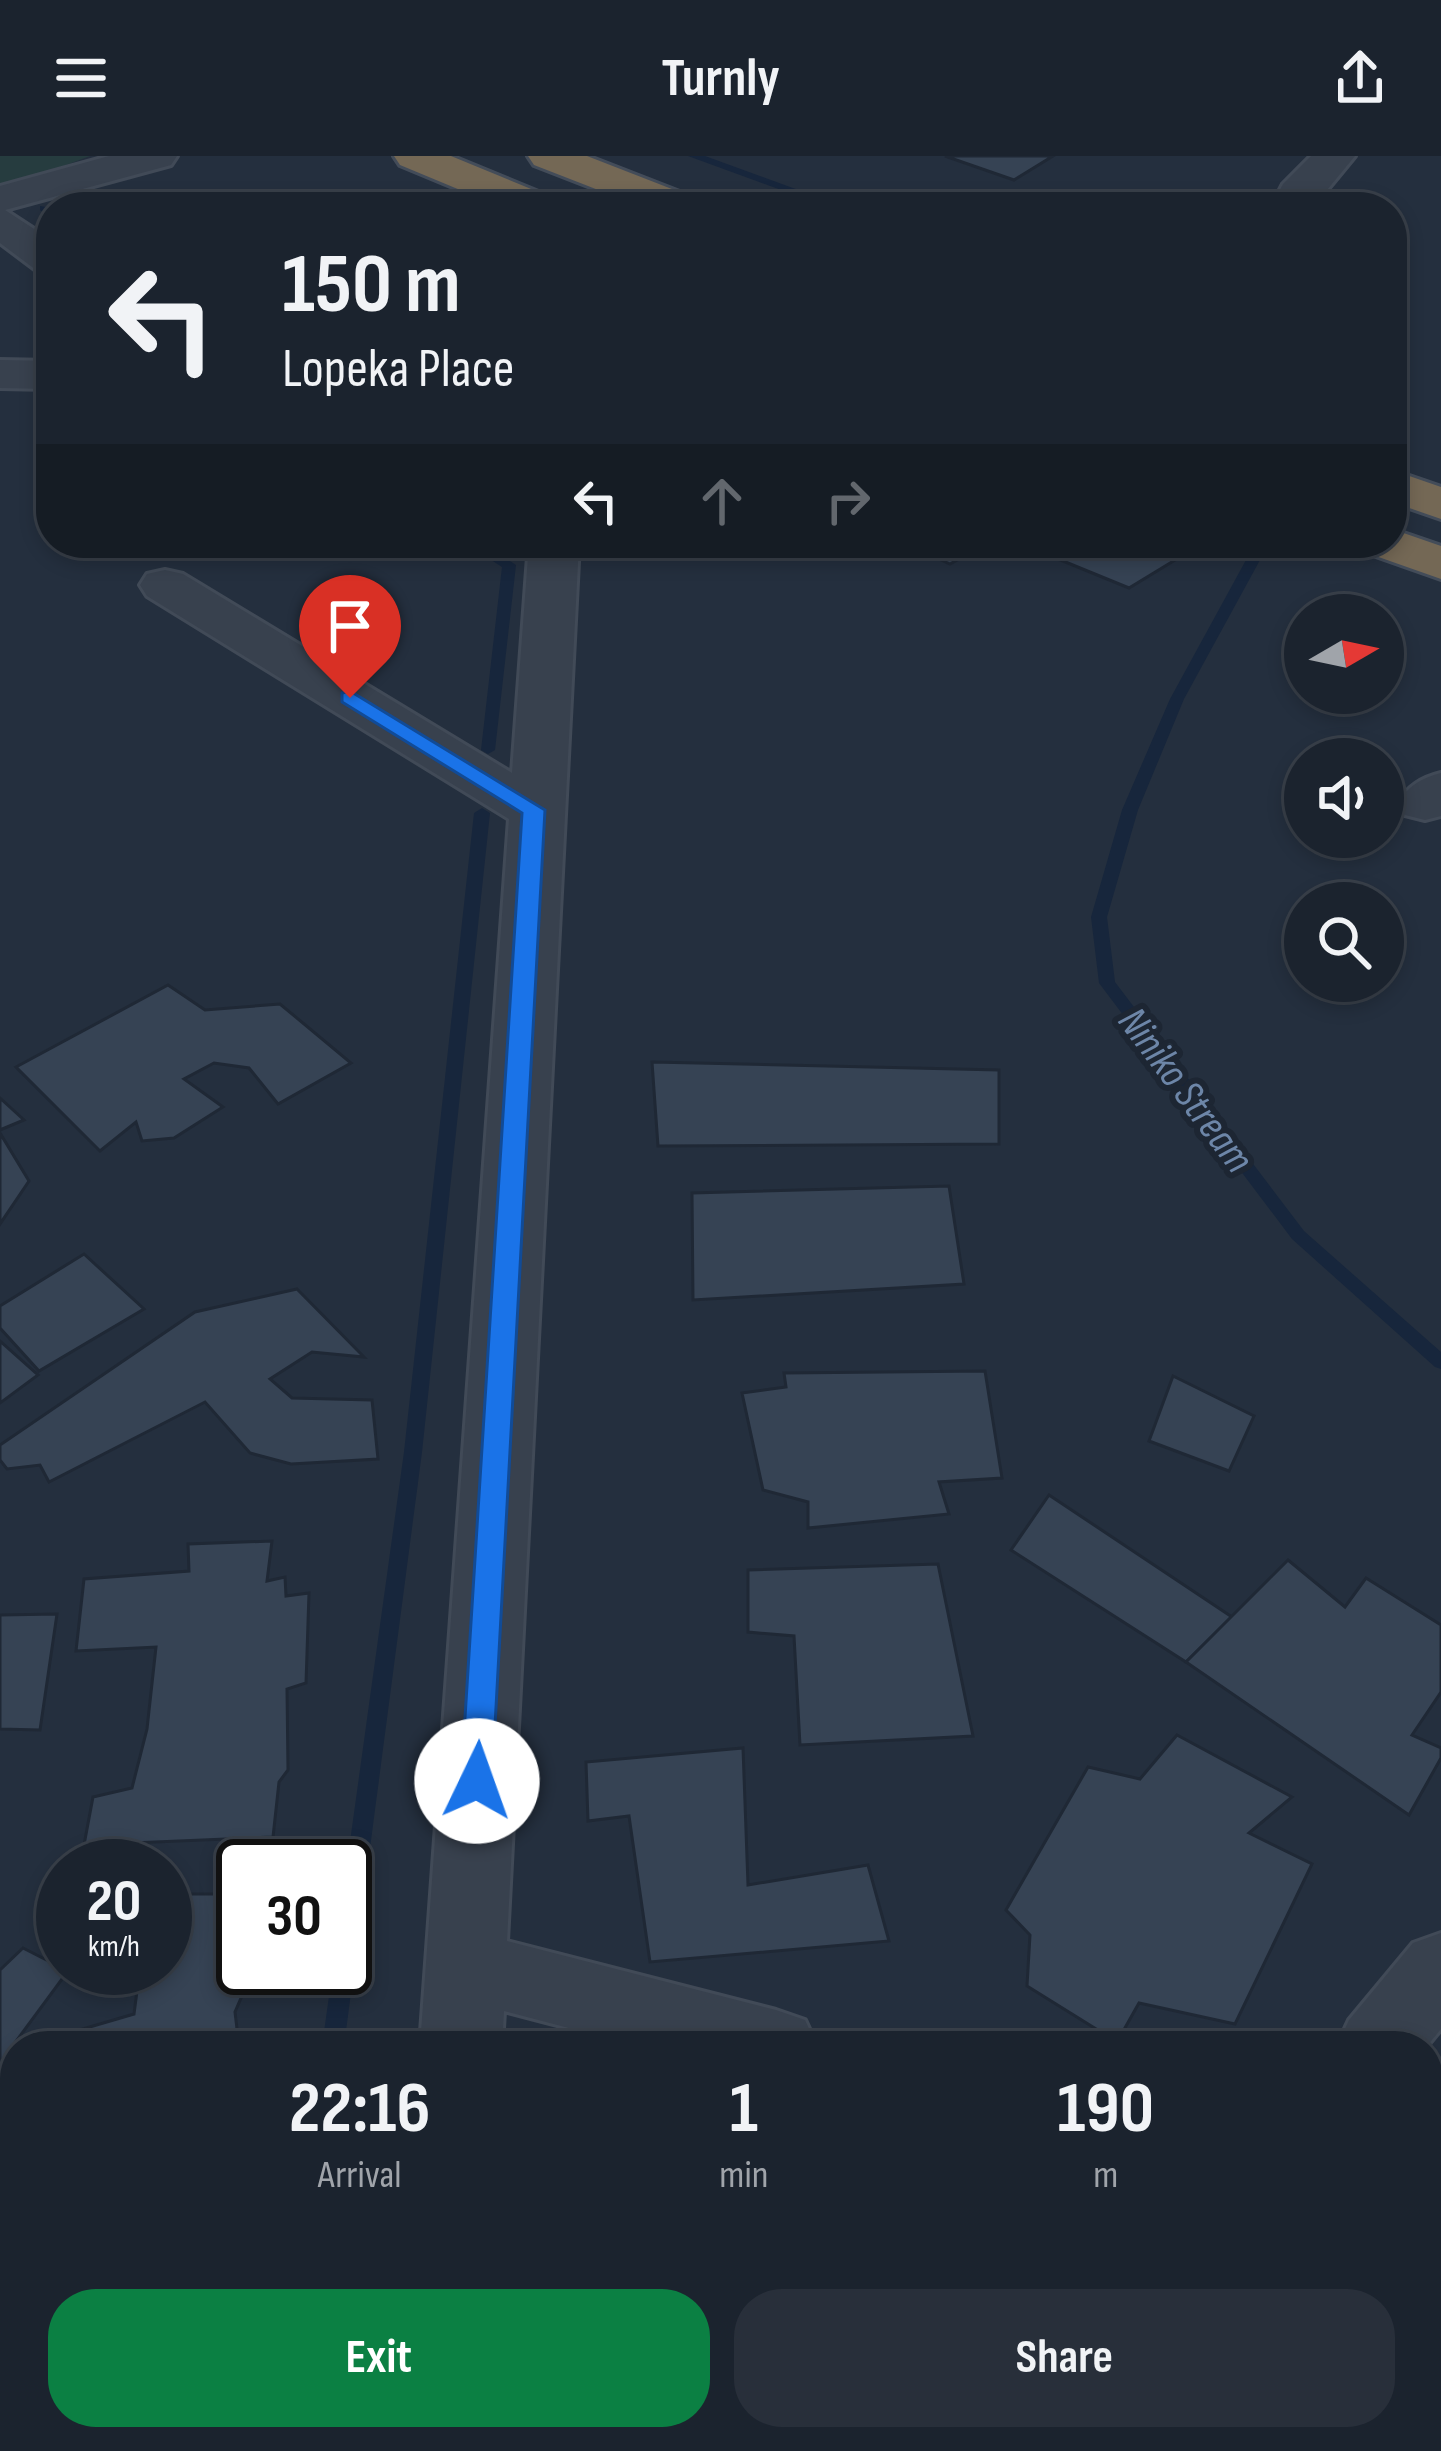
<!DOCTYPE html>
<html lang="en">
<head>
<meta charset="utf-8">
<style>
	:root { --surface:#1b232e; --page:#282f3a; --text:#f1f3f6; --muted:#a0a4aa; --line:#39404a; --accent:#0b8043 }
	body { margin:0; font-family:"Sofia Sans Condensed",sans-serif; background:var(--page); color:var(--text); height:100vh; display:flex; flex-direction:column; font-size:45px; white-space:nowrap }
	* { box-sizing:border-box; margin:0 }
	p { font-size:39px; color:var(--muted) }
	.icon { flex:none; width:66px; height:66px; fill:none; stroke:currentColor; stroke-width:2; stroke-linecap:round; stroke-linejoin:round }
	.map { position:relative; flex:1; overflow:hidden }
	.drawer { position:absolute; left:0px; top:1875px; width:1443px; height:420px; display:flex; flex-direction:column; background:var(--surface); border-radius:48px 48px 0 0; box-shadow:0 6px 18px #0003,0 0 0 3px var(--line) }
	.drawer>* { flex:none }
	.top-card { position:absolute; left:36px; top:36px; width:1371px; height:366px; border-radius:48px; box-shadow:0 6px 18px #0003,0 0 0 3px var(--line); background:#1b232e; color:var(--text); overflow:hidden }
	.needle { width:78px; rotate:81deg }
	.buttons { position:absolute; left:1284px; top:438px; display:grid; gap:24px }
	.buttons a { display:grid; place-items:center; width:120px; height:120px; border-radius:50%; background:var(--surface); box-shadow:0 6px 18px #0003,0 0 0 3px var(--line); font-size:60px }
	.speed { position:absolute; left:36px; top:1683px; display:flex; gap:24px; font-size:60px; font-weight:700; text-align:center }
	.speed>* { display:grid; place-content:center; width:156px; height:156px; border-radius:50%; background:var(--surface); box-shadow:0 6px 18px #0003,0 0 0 3px var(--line); line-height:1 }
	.speed small { font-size:30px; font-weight:400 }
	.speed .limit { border:6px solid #111; border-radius:18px; background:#fff; color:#111 }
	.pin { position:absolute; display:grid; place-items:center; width:102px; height:102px; color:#fff; margin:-123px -51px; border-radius:50% 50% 50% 0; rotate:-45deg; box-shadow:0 0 12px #0007 }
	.pin .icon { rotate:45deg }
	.me { position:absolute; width:132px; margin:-66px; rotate:3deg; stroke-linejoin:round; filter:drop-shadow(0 0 9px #0008) }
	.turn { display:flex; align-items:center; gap:42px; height:252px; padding:0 48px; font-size:54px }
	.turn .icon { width:156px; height:156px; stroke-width:2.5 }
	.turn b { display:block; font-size:84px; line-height:102px }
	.lanes { display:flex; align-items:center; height:114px; padding:0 48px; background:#0003; justify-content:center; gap:60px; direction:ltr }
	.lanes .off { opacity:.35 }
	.eta { display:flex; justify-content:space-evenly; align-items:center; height:204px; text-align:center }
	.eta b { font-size:72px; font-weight:700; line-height:84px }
	.cta { display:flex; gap:24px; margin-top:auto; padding:24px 48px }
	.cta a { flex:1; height:138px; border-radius:48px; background:var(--accent); color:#fff; font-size:48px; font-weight:700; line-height:138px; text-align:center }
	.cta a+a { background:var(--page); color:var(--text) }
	header { display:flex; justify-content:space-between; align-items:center; height:156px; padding:0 48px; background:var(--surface); font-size:54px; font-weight:700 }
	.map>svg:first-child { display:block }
</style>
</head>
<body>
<header><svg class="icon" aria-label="menu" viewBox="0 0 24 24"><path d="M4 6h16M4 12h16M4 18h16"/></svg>Turnly<svg class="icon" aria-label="share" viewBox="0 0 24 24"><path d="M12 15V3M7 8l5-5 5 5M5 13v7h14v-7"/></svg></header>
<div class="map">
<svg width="1441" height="2295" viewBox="0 0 1441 2295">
	<rect width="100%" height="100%" fill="#242f3e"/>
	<path fill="#263c3f" d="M0,0H90L0,34Z"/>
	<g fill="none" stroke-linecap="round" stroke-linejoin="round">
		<g fill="#17263c" fill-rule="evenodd">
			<path d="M688,0H705L845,51H828Z"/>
			<path d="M40,50L51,52V63L40,54Z"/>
			<path d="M465,387H482L516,409L495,594L488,598L481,594L502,411Z"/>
			<path d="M1253,400L1260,404L1184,543L1138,654L1107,761L1115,826L1304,1075L1441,1196V1213L1435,1211L1292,1083L1099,827L1091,761L1122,654L1170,543L1246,404Z"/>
			<path d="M482,652L490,657L422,1296L344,1890H322L333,1812H345V1722L404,1296L474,657Z"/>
			<path d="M1428,2186L1441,2191V2215L1428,2210Z"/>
		</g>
	</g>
	<g fill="#364354" stroke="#1f2835" stroke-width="3">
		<path d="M945,0H1053L1014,24Z"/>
		<path d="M905,387H987L950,408Z"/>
		<path d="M1019,387H1203L1129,432Z"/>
		<path d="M168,829L205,854L280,848L351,907L278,948L249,912L214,907L184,923L223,951L174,982L142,985L136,966L100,995L16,911Z"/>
		<path d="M652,906L999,914V988L658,990Z"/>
		<path d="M0,942L24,964L0,974Z"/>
		<path d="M0,977L29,1025L0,1068Z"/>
		<path d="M949,1030L964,1128L693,1144L692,1037Z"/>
		<path d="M84,1098L144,1153L39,1215L0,1172V1150Z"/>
		<path d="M297,1133L364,1201L312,1196L270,1223L292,1242L372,1244L378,1303L291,1308L250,1297L205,1246L49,1326L40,1309L7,1313L0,1304V1289L195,1156Z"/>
		<path d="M0,1185L38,1219L0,1247Z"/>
		<path d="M985,1215L1002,1322L939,1326L949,1358L808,1372V1346L763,1334L742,1237L786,1231L784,1217Z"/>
		<path d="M1173,1220L1254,1260L1229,1315L1149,1285Z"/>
		<path d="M1049,1339L1232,1461L1186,1506L1011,1394Z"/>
		<path d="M272,1385L267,1425L285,1421L286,1440L309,1437L306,1527L287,1533L288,1614L279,1626L273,1681L84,1689L93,1641L132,1632L147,1573L156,1491L76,1495L84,1423L189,1415L188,1388Z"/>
		<path d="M1288,1404L1345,1451L1366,1422L1441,1469V1536L1412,1579L1441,1592V1602L1409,1659L1186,1506Z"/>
		<path d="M938,1408L973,1580L800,1589L794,1480L748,1476V1414Z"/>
		<path d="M57,1458L40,1574L0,1573V1459Z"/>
		<path d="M1177,1579L1292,1641L1249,1677L1312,1708L1235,1868L1139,1847L1117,1886L1027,1830L1030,1779L1006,1754L1088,1611L1140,1623Z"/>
		<path d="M743,1592L748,1729L868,1709L889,1785L650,1806L629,1660L588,1665L586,1606Z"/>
		<path d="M175,1738H243V1812H254L235,1856L239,1890H65L66,1878L134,1858L140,1812H165V1753Z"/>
		<path d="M23,1792L68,1815L0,1907V1814Z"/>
		<path d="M2,1950H15V1987H0Z"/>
		<path d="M15,2235V2280H27L26,2295H0V2236Z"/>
		<path d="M575,2280H756V2295H571Z"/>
		<path d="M883,2280H1115L1113,2295H879Z"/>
	</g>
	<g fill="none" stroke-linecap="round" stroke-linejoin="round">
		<g stroke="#414a57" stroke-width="6">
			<g id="minor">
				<path d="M109,0H177L171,9L5,54L51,84V118L36,114L0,87V30Z"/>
				<path d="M1311,0H1355L1313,51H1271L1283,28Z"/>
				<path d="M0,204L51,205V233L0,232Z"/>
				<path d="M529,387H579L507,1785L776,1854L805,1864L817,1890H637L504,1855L502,1890H420L509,663L147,440L140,429L147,418L165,414L183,418L512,617Z"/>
				<path d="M1441,617V660L1425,664L1405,659L1397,647C1409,630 1421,622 1441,617Z"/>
				<path d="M1441,1777V1873L1427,1890H1337L1349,1864L1413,1787Z"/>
				<path d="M1428,2016L1441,2019V2099L1428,2096Z"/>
				<path d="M395,2280H485L484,2295H394Z"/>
			</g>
		</g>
		<g stroke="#434c59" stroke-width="6">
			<g id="highway">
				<path d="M394,0H451L553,42L559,51H501L400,9Z"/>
				<path d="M528,0H587L695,42L701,51H642L534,9Z"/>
				<path d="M1392,314L1441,331V363L1392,346Z"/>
				<path d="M1392,373L1441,390V423L1370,398L1363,387H1392Z"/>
			</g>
		</g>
		<use href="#minor" fill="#38414e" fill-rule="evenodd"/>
		<use href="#highway" fill="#746855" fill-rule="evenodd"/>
	</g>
	<path fill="#1a73e8" stroke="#114b97" stroke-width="3" d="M350,535L545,654L492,1625L488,1634L477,1638L466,1634L461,1625L522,657L342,546V537Z"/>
	<g text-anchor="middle" stroke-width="12" stroke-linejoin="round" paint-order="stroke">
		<g font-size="42" font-style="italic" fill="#6d86a8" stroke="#1d2633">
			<text transform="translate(1187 933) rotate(53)" y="15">Niniko Stream</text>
		</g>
	</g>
</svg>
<div class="buttons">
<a><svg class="needle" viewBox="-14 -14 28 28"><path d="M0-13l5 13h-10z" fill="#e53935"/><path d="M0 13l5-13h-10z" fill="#a0a4aa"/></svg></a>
<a><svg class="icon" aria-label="sound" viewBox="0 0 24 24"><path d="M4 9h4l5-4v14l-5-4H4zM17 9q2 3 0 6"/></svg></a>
<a><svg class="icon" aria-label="search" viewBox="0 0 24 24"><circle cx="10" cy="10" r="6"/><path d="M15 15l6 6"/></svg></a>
</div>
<div class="speed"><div>20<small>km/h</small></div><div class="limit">30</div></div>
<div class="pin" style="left:350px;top:542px;background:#d93025"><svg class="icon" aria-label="arrive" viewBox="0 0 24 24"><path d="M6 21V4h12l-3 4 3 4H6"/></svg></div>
<svg class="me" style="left:477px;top:1625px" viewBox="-20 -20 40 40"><circle r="19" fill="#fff"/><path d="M0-13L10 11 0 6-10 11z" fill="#1a73e8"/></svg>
<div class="top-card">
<div class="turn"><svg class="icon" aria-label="left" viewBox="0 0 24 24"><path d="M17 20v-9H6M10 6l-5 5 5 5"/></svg><div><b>150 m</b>Lopeka Place</div></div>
<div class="lanes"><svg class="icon" aria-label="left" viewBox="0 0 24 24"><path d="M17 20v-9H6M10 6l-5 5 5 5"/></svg><svg class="icon off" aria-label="ahead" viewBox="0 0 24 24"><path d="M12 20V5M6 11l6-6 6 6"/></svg><svg class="icon off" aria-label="right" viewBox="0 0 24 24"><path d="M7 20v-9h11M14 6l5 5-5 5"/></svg></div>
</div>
<section class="drawer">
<div class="eta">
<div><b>22:16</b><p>Arrival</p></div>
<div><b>1</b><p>min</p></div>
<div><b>190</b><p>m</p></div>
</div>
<div class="cta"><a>Exit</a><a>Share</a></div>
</section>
</div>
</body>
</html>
